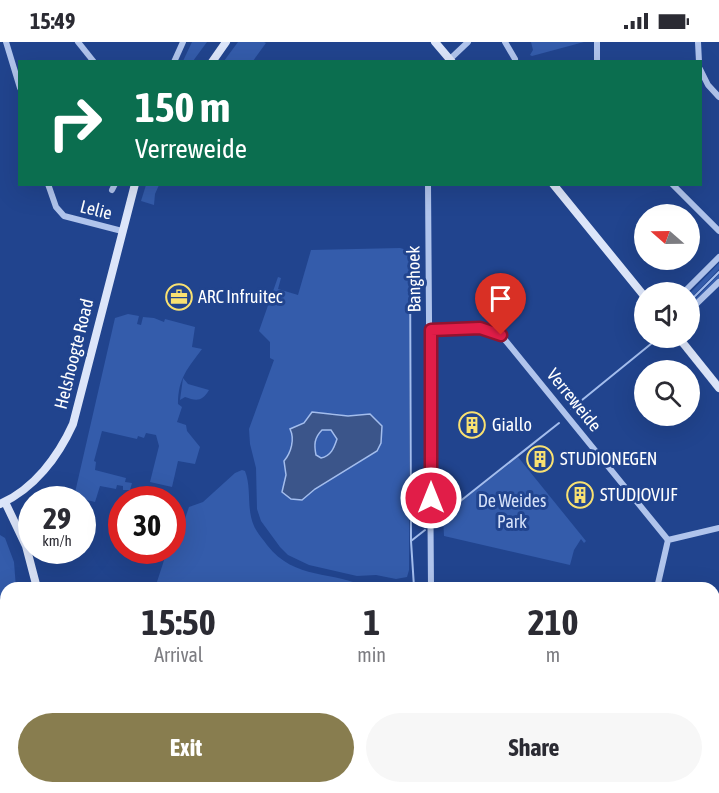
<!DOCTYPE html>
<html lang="en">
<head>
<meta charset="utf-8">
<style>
	:root { --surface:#fff; --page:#f7f7f7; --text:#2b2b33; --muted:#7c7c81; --accent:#887d4f }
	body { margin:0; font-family:"Asap Condensed",sans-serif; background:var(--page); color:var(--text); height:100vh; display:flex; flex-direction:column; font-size:22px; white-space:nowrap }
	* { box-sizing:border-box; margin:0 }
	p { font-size:20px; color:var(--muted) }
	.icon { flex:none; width:33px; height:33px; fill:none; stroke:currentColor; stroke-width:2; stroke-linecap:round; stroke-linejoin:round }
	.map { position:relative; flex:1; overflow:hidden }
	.side { position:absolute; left:0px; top:540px; width:720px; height:212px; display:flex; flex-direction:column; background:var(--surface); border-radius:18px 18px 0 0; box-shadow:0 6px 24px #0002 }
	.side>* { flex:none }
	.top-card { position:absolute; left:18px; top:18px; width:684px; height:126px; border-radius:0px; box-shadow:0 6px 24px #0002; background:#0b6e4f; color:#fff; overflow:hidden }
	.needle { width:39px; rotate:290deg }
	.fabs { position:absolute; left:634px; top:162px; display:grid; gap:12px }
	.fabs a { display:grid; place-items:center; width:66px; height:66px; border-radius:50%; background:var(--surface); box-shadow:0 6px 24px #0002; font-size:30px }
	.speed { position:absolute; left:18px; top:444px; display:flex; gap:12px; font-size:30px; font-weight:700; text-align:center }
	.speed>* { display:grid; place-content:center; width:78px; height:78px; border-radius:50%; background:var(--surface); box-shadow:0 6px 24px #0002; line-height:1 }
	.speed small { font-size:15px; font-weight:400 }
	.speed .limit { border:9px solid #d22; background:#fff; color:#111 }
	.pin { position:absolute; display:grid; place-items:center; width:51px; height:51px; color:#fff; margin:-62px -26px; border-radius:50% 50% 50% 0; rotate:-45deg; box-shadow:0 0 6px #0007 }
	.pin .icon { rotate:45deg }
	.me { position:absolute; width:66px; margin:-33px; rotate:0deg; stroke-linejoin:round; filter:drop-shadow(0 0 4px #0008) }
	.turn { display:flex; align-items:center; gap:21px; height:126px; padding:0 18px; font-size:27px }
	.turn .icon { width:78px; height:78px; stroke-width:2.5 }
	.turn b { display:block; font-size:42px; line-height:51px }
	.eta { display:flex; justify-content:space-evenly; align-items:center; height:102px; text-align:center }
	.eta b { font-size:36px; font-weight:700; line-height:42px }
	.primary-button { display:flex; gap:12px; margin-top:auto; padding:12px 18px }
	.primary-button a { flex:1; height:69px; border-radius:36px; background:var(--accent); color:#fff; font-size:24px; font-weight:700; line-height:69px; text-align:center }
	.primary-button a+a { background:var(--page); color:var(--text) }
	.status { display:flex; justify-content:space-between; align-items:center; height:42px; padding:0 30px; background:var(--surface); direction:ltr }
	.status svg { height:16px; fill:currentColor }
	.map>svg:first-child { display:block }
</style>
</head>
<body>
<div class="status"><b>15:49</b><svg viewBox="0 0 49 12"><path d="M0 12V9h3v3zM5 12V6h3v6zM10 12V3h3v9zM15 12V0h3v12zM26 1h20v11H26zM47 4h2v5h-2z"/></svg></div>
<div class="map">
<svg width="719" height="751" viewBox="0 0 719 751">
	<rect width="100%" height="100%" fill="#21448e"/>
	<g fill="#345cab" fill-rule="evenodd">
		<path d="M192,0H207L193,19H183Z"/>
		<path d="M238,0H264L266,1L253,19H224Z"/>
		<path d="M531,0H584L532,14L530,13L533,8Z"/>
		<path d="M146,143H159L155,152L154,163L141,159Z"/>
		<path d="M400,206L407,208L409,212V528L407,535L396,537L376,533L357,534L309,523L288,513L280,505L261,479L257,467L256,426L250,402L249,387L274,318L270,316V300L259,289L278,235L281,236L278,247L298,253L311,208ZM332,371L348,374L370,372L377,409L315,447L302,458L283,450L286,433L284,419C290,412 290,405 292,396C296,380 319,376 332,371Z"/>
		<path d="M719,221V227L693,254L696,256L719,232V237L695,259L690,258V251Z"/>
		<path d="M128,272L139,274L137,282L141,283L143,275L154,276L164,280L165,277L195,285L192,305L202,307C188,326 178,336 178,362L182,365L177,380L186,383L187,389L200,405L195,422L178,419L172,445L150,440L159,404L156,393L146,391L144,396L138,394L137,397L102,389L94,419L96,420L95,428L126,436L125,440L132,441L130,448H123V444L117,443L116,447L100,444L95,460L74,455L115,276Z"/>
		<path d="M183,336L188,342L209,348C202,360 196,359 185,355L180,358Z"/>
		<path d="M322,388H331L337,397C333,406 331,414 320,416L316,414C314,403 314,396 322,388Z"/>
		<path d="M518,415L586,499L584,501L581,497L574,508L570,523L444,494L443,474Z"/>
		<path d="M242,428L245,429C252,447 246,466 254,484C257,491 263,497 267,503C295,539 333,528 368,546H155L167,509L172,508L173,496L180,491L189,465L203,460L235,431Z"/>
		<path d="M0,493L5,496L14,520L16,546H6V746H23V751H0Z"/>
		<path d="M204,746H410V751H211Z"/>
	</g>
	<path fill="#3b558a" stroke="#a3bded" stroke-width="1.5" fill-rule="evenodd" d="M312,370L348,374L370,372L382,384L381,401L377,409L315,447L302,458L291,457L282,450L286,433L284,419C291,411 295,397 290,387L304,381ZM322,388H331L337,397C334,406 331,414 321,416L316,413C314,403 314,396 322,388Z"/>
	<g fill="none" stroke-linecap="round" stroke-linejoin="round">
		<g stroke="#a3bded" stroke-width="2">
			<path d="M410,210L411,499L414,545"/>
			<path d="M694,255L719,230"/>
			<path d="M571,367L657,297"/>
			<path d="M439,476L559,381"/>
			<path d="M411,499L425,488"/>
			<path d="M415,746V751"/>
		</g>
		<g stroke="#b0c4ec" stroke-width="6">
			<path d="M6,0L20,46"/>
			<path d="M78,0L94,20"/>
			<path d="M505,0L515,17"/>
			<path d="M597,0V20"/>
			<path d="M698,0L699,20"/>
			<path d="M448,19L468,0"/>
			<path d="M174,20L183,0"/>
			<path d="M700,27L708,43L719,55"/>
			<path d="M48,142L56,165L64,174L122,189"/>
			<path d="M428,142L431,546"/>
			<path d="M672,142L719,189"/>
			<path d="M112,148L115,142"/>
			<path d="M684,250L719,215"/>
			<path d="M690,268L719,240"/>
			<path d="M431,288C453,287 481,281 501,293L668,498"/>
			<path d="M657,546L668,498L719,486"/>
			<path d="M714,716L719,717"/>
			<path d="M67,746V751"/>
			<path d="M430,746L431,751"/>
			<path d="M593,751L595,746"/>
		</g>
		<g stroke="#dce5f9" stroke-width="8">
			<path d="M435,0L452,20"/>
			<path d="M212,20L226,0"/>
			<path d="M553,142L645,255"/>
			<path d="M679,296L719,346"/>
			<path d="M5,460L26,504L37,546"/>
			<path d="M0,462C34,447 58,415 73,382L135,142"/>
			<path d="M37,751V746"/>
		</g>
	</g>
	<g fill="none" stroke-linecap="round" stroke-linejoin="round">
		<g stroke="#92132f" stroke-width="15">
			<path id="route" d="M431,456V288L480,286L501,293"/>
		</g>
		<use href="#route" stroke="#e11d48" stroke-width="10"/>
	</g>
	<defs>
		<g id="office-ring" transform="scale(1.35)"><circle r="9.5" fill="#21448e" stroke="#f9e171" stroke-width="1.5"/><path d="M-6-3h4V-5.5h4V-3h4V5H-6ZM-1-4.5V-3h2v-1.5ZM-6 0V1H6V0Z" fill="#f9e171"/></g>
		<g id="building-ring" transform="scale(1.35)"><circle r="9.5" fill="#21448e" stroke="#f9e171" stroke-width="1.5"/><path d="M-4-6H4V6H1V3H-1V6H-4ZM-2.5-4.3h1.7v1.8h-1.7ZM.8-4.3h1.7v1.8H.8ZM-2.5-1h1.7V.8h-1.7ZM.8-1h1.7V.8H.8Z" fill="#f9e171"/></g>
	</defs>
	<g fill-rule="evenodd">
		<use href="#office-ring" x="179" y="255"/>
		<use href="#building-ring" x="472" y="383"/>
		<use href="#building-ring" x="540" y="417"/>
		<use href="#building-ring" x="580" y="453"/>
	</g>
	<g text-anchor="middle" stroke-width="6" stroke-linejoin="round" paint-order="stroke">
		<g font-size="18" fill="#fff" stroke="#21448e">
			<text transform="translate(96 168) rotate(14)" y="6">Lelie</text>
			<text transform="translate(414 237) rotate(-91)" y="6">Banghoek</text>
			<text transform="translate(74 312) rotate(-76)" y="6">Helshoogte Road</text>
			<text transform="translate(574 358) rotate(51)" y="6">Verreweide</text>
		</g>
		<g font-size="18" fill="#fff" stroke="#21448e" text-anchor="start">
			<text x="198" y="261">ARC Infruitec</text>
			<text x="492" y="389">Giallo</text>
			<text x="560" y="423">STUDIONEGEN</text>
			<text x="600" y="459">STUDIOVIJF</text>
		</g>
		<g font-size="18" fill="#d5e1f9" stroke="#21448e">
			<text x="512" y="465">De Weides<tspan x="512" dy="21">Park</tspan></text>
		</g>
	</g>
</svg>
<div class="fabs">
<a><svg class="needle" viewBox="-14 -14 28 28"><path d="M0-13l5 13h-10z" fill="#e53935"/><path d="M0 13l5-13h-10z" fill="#7c7c81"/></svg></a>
<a><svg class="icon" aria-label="sound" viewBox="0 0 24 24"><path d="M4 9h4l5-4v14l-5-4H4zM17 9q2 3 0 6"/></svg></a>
<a><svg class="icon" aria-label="search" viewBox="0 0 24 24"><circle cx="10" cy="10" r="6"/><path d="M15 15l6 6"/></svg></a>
</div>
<div class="speed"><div>29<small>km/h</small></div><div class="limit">30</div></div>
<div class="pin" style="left:501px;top:293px;background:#d93025"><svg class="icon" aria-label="arrive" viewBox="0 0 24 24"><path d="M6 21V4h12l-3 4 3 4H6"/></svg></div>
<svg class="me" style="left:431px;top:456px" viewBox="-20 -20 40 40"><circle r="17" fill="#e11d48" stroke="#fff" stroke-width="3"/><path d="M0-11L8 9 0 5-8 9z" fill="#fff"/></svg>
<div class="top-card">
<div class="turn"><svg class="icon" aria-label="right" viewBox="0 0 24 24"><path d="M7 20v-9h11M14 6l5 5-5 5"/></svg><div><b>150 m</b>Verreweide</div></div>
</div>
<section class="side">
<div class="eta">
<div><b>15:50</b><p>Arrival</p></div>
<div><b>1</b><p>min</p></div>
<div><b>210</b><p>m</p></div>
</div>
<div class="primary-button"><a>Exit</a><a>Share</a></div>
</section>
</div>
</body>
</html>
